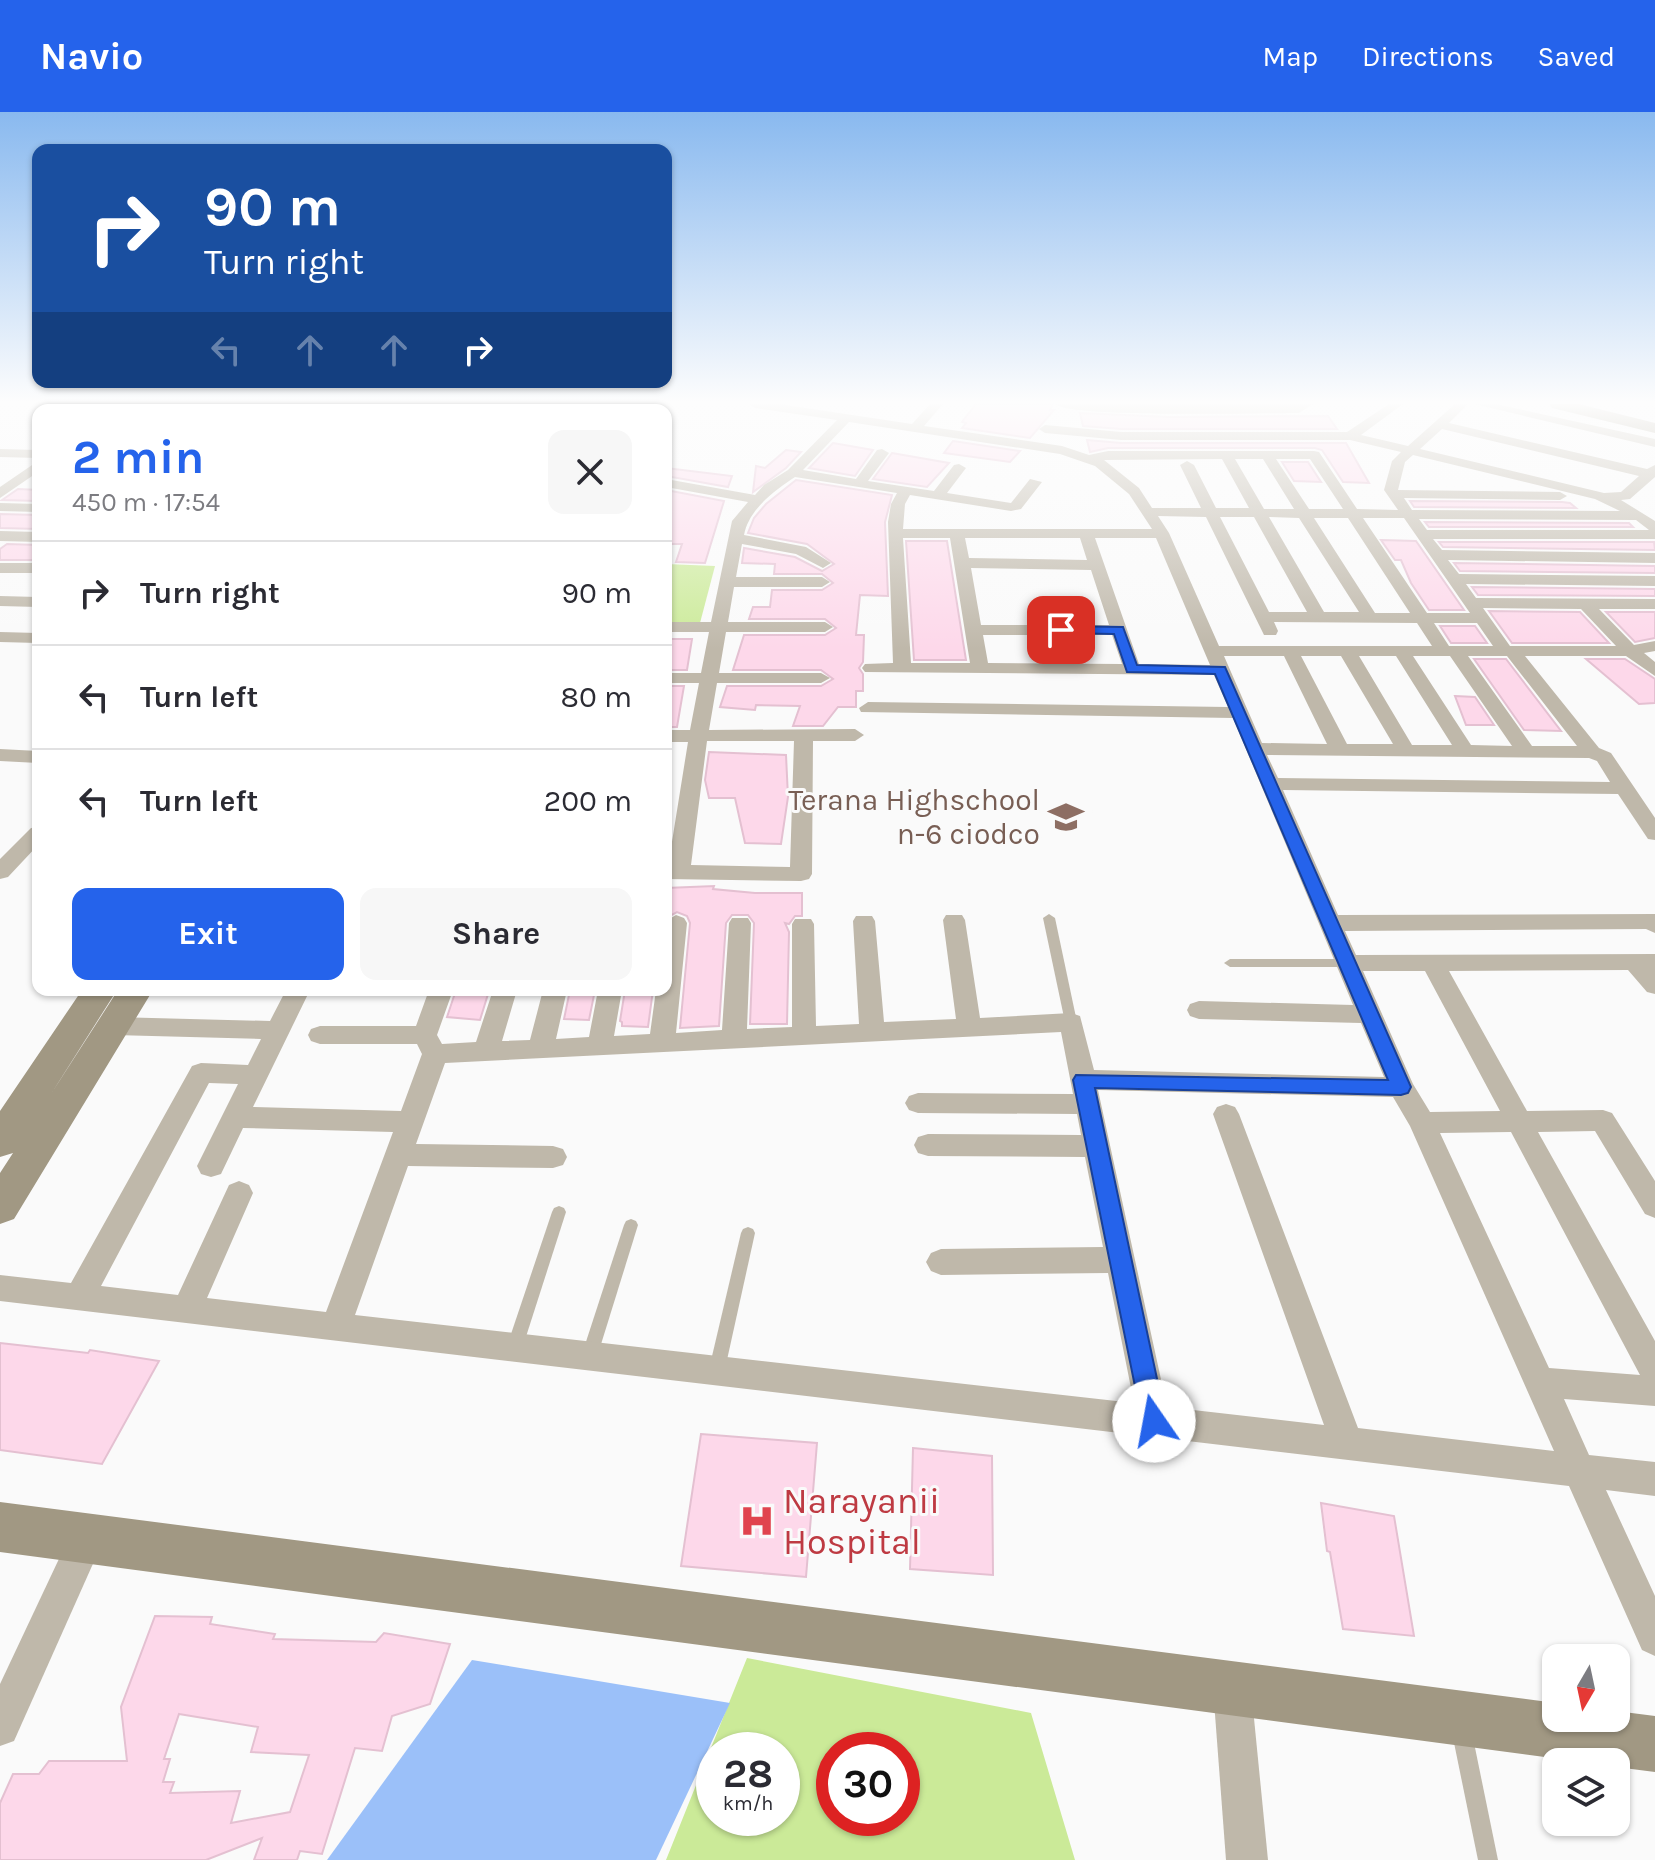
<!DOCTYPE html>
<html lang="en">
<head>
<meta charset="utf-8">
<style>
	:root { --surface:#fff; --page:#f7f7f7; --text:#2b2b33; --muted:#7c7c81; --line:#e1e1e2; --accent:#2563eb }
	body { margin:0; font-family:Karla,sans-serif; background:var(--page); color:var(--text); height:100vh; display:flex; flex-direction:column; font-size:30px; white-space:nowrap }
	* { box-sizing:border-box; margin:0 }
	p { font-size:26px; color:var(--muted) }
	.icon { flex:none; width:44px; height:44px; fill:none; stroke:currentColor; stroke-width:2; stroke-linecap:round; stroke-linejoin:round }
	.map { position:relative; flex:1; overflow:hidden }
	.side { position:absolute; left:32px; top:292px; width:640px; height:592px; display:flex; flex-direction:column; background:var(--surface); border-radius:16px; box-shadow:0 2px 6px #0004 }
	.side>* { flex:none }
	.top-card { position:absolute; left:32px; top:32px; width:640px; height:244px; border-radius:16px; box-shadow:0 2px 6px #0004; background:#1a4fa0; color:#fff; overflow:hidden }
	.needle { width:52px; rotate:189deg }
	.tools { position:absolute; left:1542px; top:1532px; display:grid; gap:16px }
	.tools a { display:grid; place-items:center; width:88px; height:88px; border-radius:16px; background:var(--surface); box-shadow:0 2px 6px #0004; font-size:40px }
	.speed { position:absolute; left:696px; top:1620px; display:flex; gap:16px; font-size:40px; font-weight:700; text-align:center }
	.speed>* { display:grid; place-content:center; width:104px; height:104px; border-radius:50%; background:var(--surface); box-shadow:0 2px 6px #0004; line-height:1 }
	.speed small { font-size:20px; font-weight:400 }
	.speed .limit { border:12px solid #d22; background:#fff; color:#111 }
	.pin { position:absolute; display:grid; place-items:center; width:68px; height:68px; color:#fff; margin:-34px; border-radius:16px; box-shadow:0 4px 12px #0006 }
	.me { position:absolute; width:88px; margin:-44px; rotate:348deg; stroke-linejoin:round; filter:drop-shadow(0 0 6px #0008) }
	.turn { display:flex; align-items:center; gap:28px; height:168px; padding:0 40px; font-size:36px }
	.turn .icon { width:104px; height:104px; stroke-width:2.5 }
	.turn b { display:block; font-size:56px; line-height:68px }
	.lanes { display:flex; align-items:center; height:76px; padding:0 40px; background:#0003; justify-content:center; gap:40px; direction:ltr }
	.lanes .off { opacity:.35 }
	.round { display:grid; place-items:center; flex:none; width:84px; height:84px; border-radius:16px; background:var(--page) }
	.head { display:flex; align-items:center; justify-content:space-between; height:136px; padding:0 40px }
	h1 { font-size:48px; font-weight:700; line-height:60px; color:var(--accent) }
	.button { display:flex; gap:16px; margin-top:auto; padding:16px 40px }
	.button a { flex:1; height:92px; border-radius:16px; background:var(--accent); color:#fff; font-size:32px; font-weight:700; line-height:92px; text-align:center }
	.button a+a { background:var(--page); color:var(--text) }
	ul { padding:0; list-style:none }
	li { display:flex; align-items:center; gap:24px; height:104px; padding:0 40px; border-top:2px solid var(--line) }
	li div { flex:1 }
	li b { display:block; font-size:30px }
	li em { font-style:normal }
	header { display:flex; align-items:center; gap:48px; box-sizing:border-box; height:112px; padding:0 40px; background:var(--accent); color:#fff }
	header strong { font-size:38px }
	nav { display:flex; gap:44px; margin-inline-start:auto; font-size:28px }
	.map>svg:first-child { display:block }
</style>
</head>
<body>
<header>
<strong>Navio</strong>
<nav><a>Map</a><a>Directions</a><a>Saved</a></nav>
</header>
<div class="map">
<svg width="1655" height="1748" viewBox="0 0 1655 1748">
	<rect width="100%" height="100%" fill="#fafafa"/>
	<g fill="#cbea98" fill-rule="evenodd">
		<path d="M666,452L715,454L700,511L666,510Z"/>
		<path d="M747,1546L1031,1601L1075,1748H666ZM714,1638H782V1706H714ZM834,1638H902V1706H834Z"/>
	</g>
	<path fill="#9bc0f9" d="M472,1548L730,1591L656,1748H327Z"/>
	<g fill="#fdd8ea" stroke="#e4c0d1" stroke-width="2" fill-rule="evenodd">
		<path d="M976,292H1053L1050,298H1054L1030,326L962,316L966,311L962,310Z"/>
		<path d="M1080,301L1169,305L1328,304L1337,317H1121L1083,314Z"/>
		<path d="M1087,328L1121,331H1346L1369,371L1343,370L1322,338L1315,336H1108L1090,340Z"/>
		<path d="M953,329L1020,339L1010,350L944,341Z"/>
		<path d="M833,331L873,338L855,364L809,356Z"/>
		<path d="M786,338L801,340L786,356L753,380L756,354L765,356Z"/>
		<path d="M892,341L949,351L927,375L873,367Z"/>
		<path d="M1282,350H1308L1321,370L1294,369Z"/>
		<path d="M666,356L732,364L728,375L666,364Z"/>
		<path d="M796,368L892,383L885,410L888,484L860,483L856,523H864L863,550L859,556L863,562V579H856V595H838L823,614H793L800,594L756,593L755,598L720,595L727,574H821L833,567L821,558H733L744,523H825L836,516L825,507H749L753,495H770L772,478H822L833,471L822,462H774L775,452L742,451L744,436L795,445L822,459L834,452L807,432L748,421L754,406L766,392Z"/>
		<path d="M18,377L38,378V389L2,388Z"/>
		<path d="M666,378L724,389L705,451L676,450L682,432H666Z"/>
		<path d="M1410,389L1562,390L1570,391L1576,396L1414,395Z"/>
		<path d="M0,402L38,403V417L0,416Z"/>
		<path d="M1425,410L1629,411L1633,415H1429Z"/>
		<path d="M1381,428L1416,429L1464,498H1429L1411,471L1401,448H1395Z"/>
		<path d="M906,429H947L966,548H914Z"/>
		<path d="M1439,430H1654L1655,438L1443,435Z"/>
		<path d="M7,432L38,433V448H0V437Z"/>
		<path d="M1454,451L1655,454V461L1460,459Z"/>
		<path d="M1472,475L1655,477V484L1478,483Z"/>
		<path d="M1489,499L1580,500L1609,531H1512Z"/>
		<path d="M1606,500H1655V526L1635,530Z"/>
		<path d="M1440,514H1475L1487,531H1451Z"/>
		<path d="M666,527H692L687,558H666Z"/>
		<path d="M1474,547H1506L1561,619L1524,618Z"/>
		<path d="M1586,547H1625L1655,567V591L1639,592Z"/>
		<path d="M666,574H684L677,615H666Z"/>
		<path d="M1455,584L1475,585L1494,613H1466Z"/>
		<path d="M709,640L786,643L788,685L781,732L745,731L735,686H709L705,668Z"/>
		<path d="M714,774L713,777L755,781H802V804H795L789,812L785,811L789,820L787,912H750L754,811L748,803H732L726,811L719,914L680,916L690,811L687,804L677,800L666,806V776Z"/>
		<path d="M456,878L488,882L480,908L447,905Z"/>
		<path d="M570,878H595L589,908L564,907Z"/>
		<path d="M625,878H653L648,915L622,914V910L620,909Z"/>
		<path d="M0,1231L88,1241L90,1238L159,1249L102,1352L0,1338Z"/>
		<path d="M701,1322L817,1331L806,1465L681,1454Z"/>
		<path d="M913,1336L992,1344L993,1463L910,1457Z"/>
		<path d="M1321,1391L1394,1404L1414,1524L1343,1517L1330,1440L1327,1439Z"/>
		<path d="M155,1504L212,1505L210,1512L275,1522L273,1527L376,1530L384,1521L450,1532L430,1592L392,1604L382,1639L355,1636L322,1742L300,1739L297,1748H254L262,1726L206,1748H0V1691L13,1662H39L49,1649H127L121,1595ZM179,1602L258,1615L251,1640L309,1643L290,1700L231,1711L240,1679L170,1681L174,1670H163L170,1647H164Z"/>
	</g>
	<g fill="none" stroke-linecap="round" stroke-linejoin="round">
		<g fill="#bfb8aa" fill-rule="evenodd">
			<path d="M1049,802L1055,806L1077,910L1075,913H1067L1065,910L1043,806Z"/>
			<path d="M1230,847H1349L1355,851L1349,855H1230L1224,851Z"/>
			<path d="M559,1094L564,1096L566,1100L523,1234L521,1239L515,1241L509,1239L507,1234L552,1100L554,1096Z"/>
			<path d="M631,1107L636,1109L638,1113L598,1242L596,1247L590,1249L584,1247L582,1242L624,1113L626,1109Z"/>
			<path d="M748,1115L753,1117L755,1121L725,1257L723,1262L717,1264L711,1262L709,1257L741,1121L743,1117Z"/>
			<path d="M1462,1611L1469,1614L1472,1621L1498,1748H1478L1452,1621L1455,1614Z"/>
		</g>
		<g fill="#bfb8aa" fill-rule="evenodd">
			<path d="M109,292H122L116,298H103Z"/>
			<path d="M223,292H236L231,298H218Z"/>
			<path d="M328,292H341L336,298H323Z"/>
			<path d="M617,292H629L625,298H613Z"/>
			<path d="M749,292H779L912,312L930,292H943L924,314L1062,334L1089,343L1108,339H1314L1319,340L1357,397L1398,398L1384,378L1392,349L1401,340L1350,328H1121L1045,321L1039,317L1045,313L1121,320H1347L1389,292H1403L1361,323L1408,334L1455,292H1468L1449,311L1647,357L1655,353V365L1630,387L1621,388L1655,409V427H1433L1442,438L1655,441V451L1448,448L1459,462L1655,464V474L1466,472L1476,486L1655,487V497H1599L1634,533L1655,529V539L1644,541L1655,550V564L1626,544H1525L1599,636L1611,641L1655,706V728L1648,727L1618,682L1283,678L1338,803L1655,802V821L1646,817L1345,819L1356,843L1655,842V882L1647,880L1628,858L1449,859L1527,999L1603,998L1612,1001L1655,1069V1106L1645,1102L1595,1019L1538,1020L1655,1229V1294L1564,1287L1589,1343L1655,1350V1384L1606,1378L1655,1484V1544L1642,1538L1569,1374L0,1189V1163L71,1171L192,954L201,951L248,953L261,927L114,923L105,920L102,914L105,908L114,905L270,909L286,878H310L253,995L401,999L422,942L417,932H320L311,929L308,923L311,917L320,914H416L429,878H453L437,923L442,932L476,930L493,878H517L502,929L530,928L543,878H567L556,927L589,925L598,878H622L614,924L650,922L656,878H666V809L676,803L684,806L687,811L676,921L722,918L729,811L732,806H748L751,811L747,917L792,915V812L795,807H811L814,812L816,914L859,912L853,809L856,804H872L875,809L884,910L956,907L943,808L946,803H962L965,808L980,906L1071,901L1080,904L1094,958L1384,965L1361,911L1199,907L1190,904L1187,898L1190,892L1199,889L1353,893L1233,606L861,600L859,596L868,590L1228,595L1214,563L865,560L862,556L865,552L893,551L888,410L891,392L897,381L795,365C774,379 749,397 744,423L806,435L831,451L823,456L796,442L742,432L736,465H822L830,470L822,475H734L728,510H825L833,515L825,520H726L719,561H821L830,566L821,571H717L709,618L855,617L864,623L855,629H813L812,762L809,767L801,769L666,767L688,630H666V618H690L699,571H666V561H701L709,520H666V510H711L732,409L748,390L666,375V367L755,383L764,373L788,358L837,308L755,296ZM849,310L1060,342L1095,354L1129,382L1152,417H903L905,392L910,383L1011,399L1021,397L1042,370L1030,367L1011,391L947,381L966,356L959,352L954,353L934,379L868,369L889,341L882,337L877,338L856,367L803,358ZM1442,317L1639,364L1621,380L1604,381L1420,337ZM1413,343L1595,387L1620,399L1412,398L1404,386L1560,388L1567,384L1560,380L1398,378L1405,350ZM1222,347L1249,396H1216L1194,353L1187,349L1180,353L1201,396H1152L1139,376L1104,348ZM1235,347H1263L1294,397H1264ZM1276,347H1310L1343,397H1309ZM1158,404L1206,405L1264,523H1276L1278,519L1274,510L1417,511L1432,534H1219L1169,421ZM1220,405H1254L1307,500H1269ZM1269,405L1299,406L1359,500H1324ZM1314,406H1348L1410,501H1375ZM1363,406H1404L1470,501H1427ZM1419,407L1636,408L1649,418H1427ZM903,426H950L970,551H911ZM965,426H1080L1087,448L969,446ZM1095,426H1156L1210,553L1139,552ZM971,456L1091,458L1109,513H981ZM1483,496L1581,497L1616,534H1510ZM1434,511H1477L1493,534H1449ZM983,523H1112L1122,552L988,551ZM1224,544H1284L1327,632L1262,631ZM1301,544H1341L1393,632H1347ZM1359,544H1396L1452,633H1412ZM1413,544H1450L1512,634L1471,633ZM1468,544H1507L1577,634H1532ZM707,629H794L790,755L691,753ZM1267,643L1589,646L1597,649L1610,670L1278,666ZM1363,859H1425L1500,999L1430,1000L1413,972ZM1061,920L1073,982L918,981L909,984L905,991L909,998L918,1001L1077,1002L1081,1023L928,1022L918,1025L914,1033L918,1041L928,1044L1085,1045L1103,1135L941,1137L931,1141L926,1150L931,1159L941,1163L1108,1161L1134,1291L355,1203L408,1054L553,1056L563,1053L567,1045L563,1037L553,1034L416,1032L445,951ZM209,971L238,972L197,1054L201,1062L211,1065L221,1062L243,1016L393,1020L326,1200L207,1186L253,1081L249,1073L239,1069L229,1073L178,1183L101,1174ZM1098,978L1393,985L1410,1014L1554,1339L1358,1316L1239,1002L1235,995L1226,992L1217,995L1213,1002L1324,1313L1167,1295ZM1511,1020L1640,1263L1549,1256L1440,1021Z"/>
			<path d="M1056,292H1313L1299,301C1268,301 1065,306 1056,292Z"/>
			<path d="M1474,292H1496L1655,327V335Z"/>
			<path d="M0,337L38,338V346L0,345Z"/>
			<path d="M38,349V360L0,386V375Z"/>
			<path d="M0,391L38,392V400L0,399Z"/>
			<path d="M0,419L38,420V430L0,429Z"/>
			<rect x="0" y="451" width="38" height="10"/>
			<path d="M0,484L38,485V495L0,494Z"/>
			<path d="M0,520L38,521V531L0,530Z"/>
			<path d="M0,637L38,639V651L0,649Z"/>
			<path d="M38,715V733L8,765L0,767V747L31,716Z"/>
			<path d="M86,1409L98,1415L104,1427L14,1629L0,1634V1572L74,1415Z"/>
			<path d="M1232,1557L1245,1563L1251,1576L1268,1748H1226L1213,1576L1219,1563Z"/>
		</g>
		<g fill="#a19883" fill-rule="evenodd">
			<path d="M503,292H522L517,298H497Z"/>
			<path d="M1549,292H1579L1655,311V321L1552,296Z"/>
			<path d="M82,878H117L51,982L118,878H153L14,1107L0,1112V1061L13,1041L0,1045V999Z"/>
			<path d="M0,1390L1556,1591V1606H1616V1599L1655,1604V1660L1616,1655V1650H1582L0,1440Z"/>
		</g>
	</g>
	<linearGradient id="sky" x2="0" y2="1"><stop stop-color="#89b9ef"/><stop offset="0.54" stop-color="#fdfdfd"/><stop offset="1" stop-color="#fdfdfd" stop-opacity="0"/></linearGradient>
	<rect width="1655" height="537" fill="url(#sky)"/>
	<path fill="#2563eb" stroke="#184099" stroke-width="2" d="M1061,514L1123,515L1137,553L1225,555L1411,975L1408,981L1401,983L1095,976L1166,1309L1163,1318L1154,1321L1145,1318L1142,1309L1073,968L1076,963L1388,968L1215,562L1127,560L1114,522L1056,521V515Z"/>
	<defs>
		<g id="school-bare" transform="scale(2.76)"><path d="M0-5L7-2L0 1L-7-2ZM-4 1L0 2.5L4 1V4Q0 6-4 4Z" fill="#8d6e63" stroke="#fafafa" stroke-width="2.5" paint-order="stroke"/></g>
		<g id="hospital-bare" transform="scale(2.76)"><path d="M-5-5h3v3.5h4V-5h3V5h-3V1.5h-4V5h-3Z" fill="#e0444e" stroke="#fafafa" stroke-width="2.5" paint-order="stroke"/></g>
	</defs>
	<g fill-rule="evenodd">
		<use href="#school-bare" x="1066" y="705"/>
		<use href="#hospital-bare" x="757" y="1409"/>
	</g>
	<g text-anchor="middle" stroke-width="6" stroke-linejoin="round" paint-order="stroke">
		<g font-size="30" fill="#785e54" stroke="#fafafa" text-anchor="end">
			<text x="1040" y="698">Terana Highschool<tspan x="1040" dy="34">n-6 ciodco</tspan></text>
		</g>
		<g font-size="36" fill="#be3a42" stroke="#fafafa" text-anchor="start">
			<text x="783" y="1401">Narayanii<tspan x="783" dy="41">Hospital</tspan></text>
		</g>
	</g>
</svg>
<div class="tools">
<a><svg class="needle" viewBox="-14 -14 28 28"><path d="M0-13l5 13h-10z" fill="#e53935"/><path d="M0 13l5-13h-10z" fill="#7c7c81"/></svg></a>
<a><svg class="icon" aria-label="layers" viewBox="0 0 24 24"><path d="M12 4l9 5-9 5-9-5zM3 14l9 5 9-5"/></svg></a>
</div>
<div class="speed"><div>28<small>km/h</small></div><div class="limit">30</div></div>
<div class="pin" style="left:1061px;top:518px;background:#d93025"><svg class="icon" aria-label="arrive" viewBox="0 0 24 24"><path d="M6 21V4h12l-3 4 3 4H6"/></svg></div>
<svg class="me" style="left:1154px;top:1309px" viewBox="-20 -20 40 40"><circle r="19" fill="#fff"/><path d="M0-13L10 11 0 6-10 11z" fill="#2563eb"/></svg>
<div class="top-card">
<div class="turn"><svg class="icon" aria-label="right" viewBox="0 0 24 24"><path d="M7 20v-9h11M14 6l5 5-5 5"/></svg><div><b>90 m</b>Turn right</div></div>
<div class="lanes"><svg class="icon off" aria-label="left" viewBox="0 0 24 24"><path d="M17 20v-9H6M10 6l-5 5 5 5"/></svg><svg class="icon off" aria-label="ahead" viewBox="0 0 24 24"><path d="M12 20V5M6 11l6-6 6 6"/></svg><svg class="icon off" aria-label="ahead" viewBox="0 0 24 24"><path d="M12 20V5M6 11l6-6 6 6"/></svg><svg class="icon" aria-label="right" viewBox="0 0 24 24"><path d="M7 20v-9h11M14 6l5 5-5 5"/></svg></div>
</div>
<section class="side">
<div class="head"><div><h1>2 min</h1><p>450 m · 17:54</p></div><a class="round"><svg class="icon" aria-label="close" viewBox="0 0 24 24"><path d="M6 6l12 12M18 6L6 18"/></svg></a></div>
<ul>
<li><svg class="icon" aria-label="right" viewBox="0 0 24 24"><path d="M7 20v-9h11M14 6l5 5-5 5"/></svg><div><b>Turn right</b></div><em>90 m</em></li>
<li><svg class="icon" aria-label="left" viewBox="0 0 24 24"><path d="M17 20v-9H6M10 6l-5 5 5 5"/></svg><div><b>Turn left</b></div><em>80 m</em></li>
<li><svg class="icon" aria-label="left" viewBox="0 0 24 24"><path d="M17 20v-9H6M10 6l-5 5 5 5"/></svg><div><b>Turn left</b></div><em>200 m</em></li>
</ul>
<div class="button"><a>Exit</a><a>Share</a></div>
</section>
</div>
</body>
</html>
